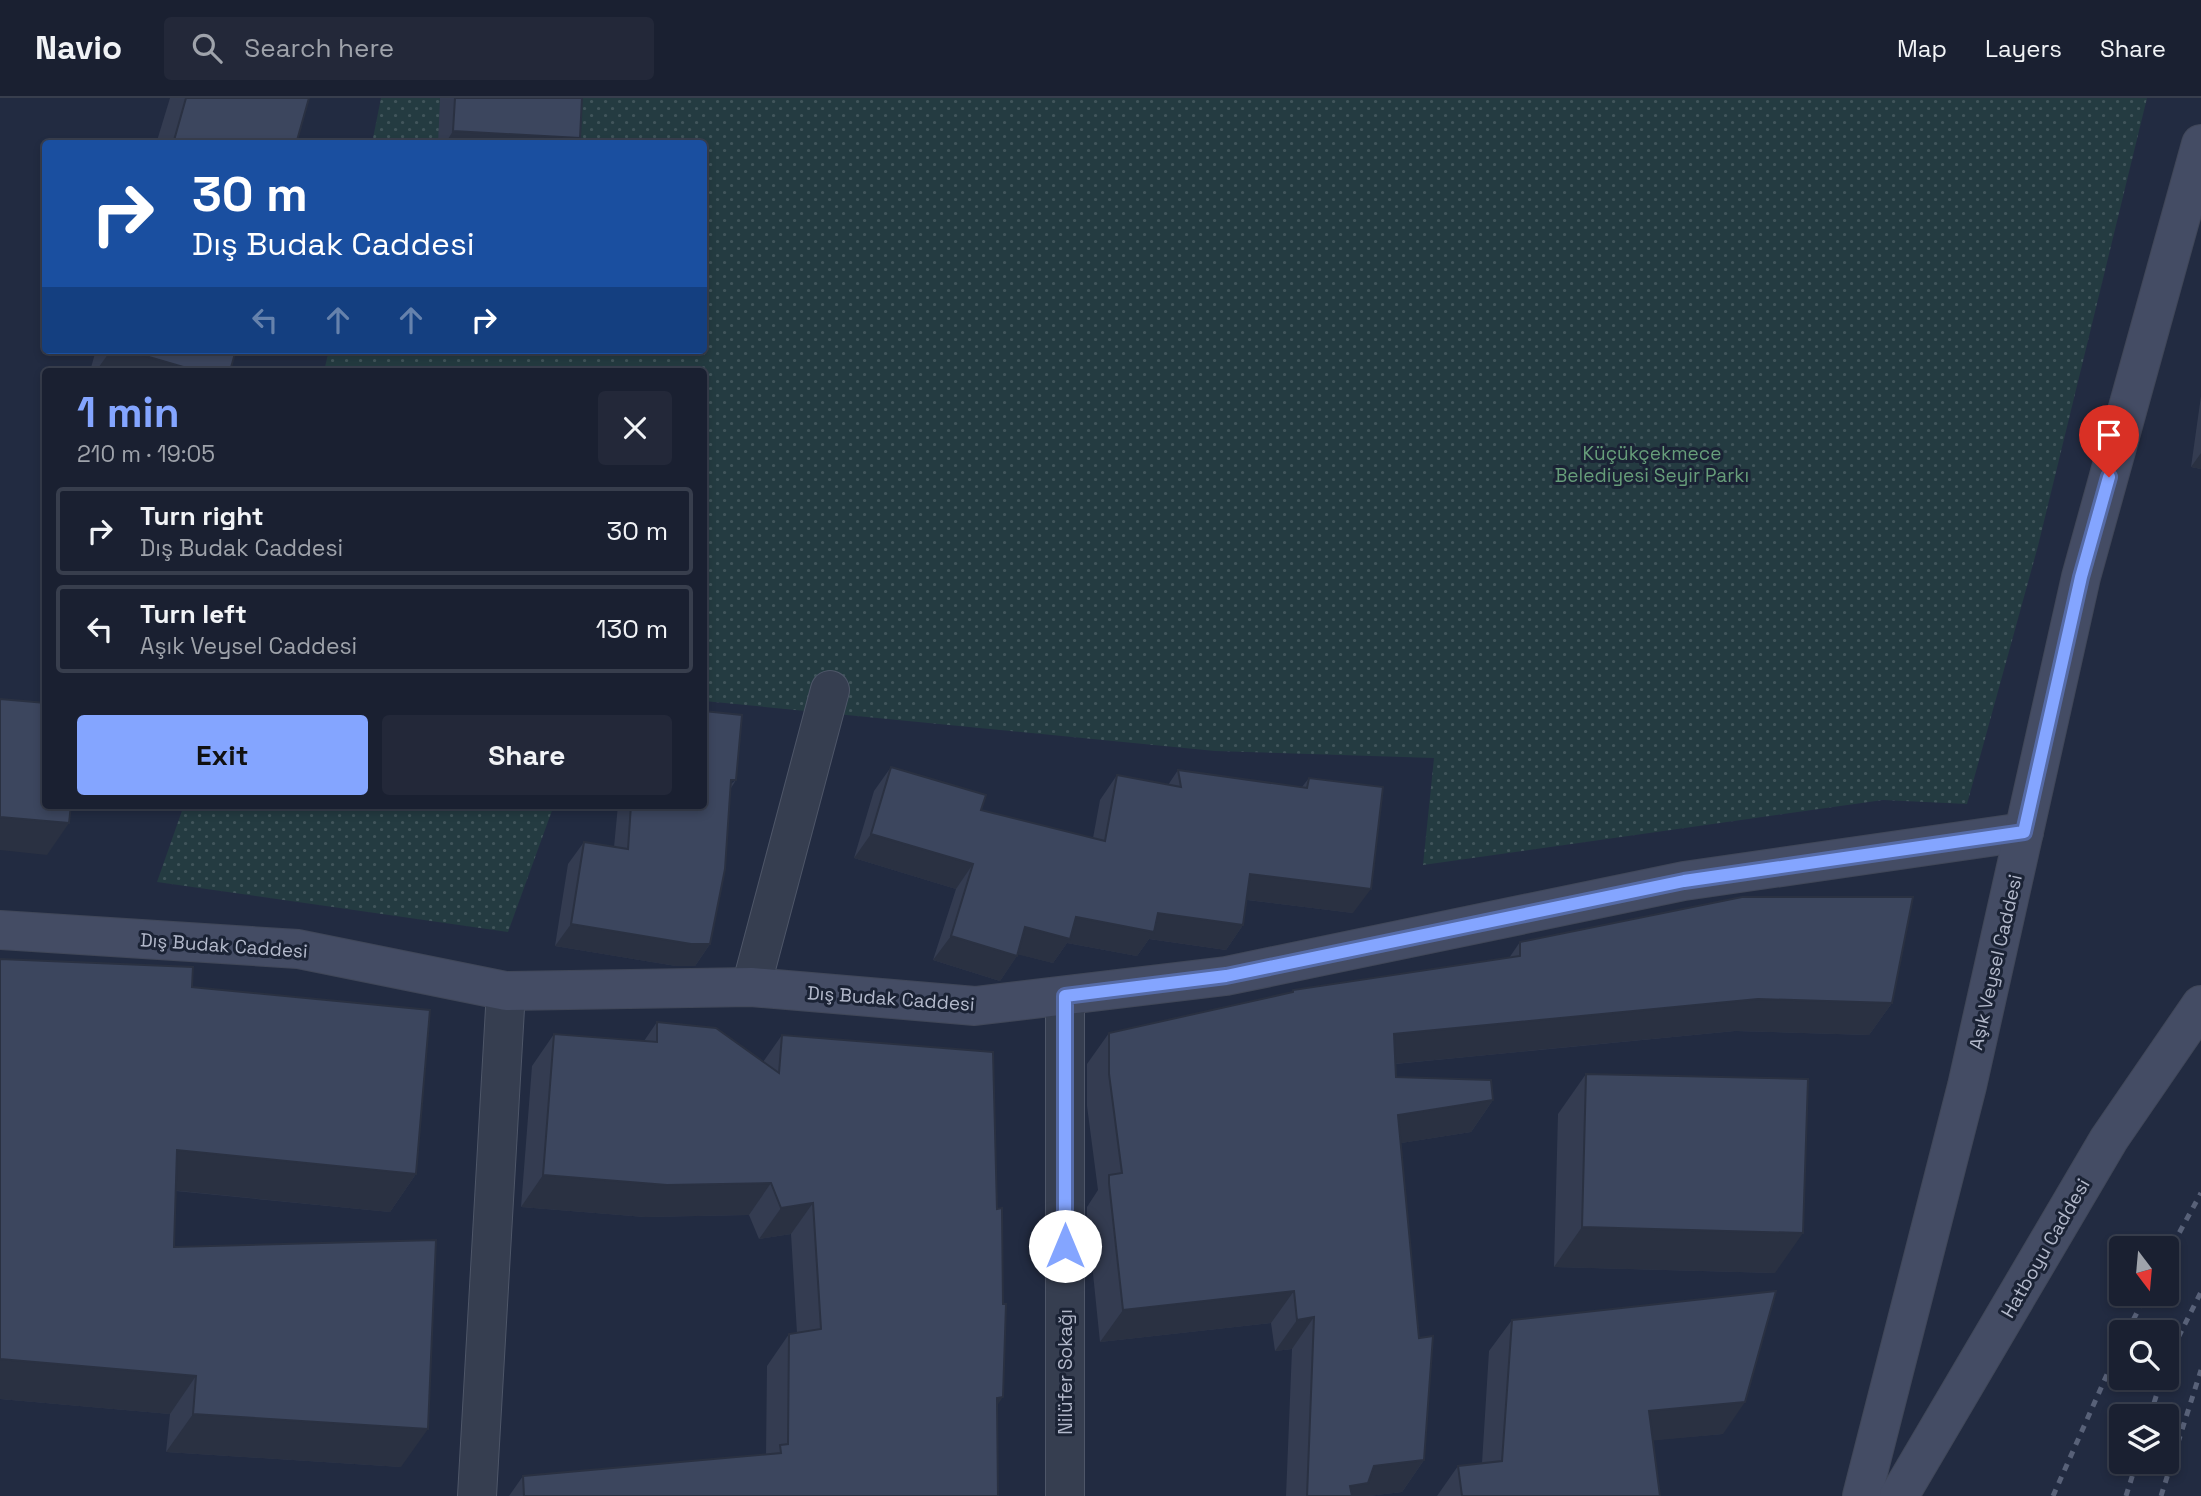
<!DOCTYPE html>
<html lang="en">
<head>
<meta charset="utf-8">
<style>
	:root { --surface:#1a2031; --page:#232839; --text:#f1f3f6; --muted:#9fa3ab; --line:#383e4d; --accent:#84a5ff }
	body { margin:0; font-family:"Space Grotesk",sans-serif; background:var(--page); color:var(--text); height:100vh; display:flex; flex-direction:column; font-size:26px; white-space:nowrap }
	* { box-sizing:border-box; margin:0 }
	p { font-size:23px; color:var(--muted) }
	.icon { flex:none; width:38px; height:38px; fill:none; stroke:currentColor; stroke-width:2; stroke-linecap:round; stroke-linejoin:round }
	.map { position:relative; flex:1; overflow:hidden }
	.details { position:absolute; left:42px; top:270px; width:665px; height:441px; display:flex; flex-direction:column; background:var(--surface); border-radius:7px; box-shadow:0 4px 10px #0003,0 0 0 2px var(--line) }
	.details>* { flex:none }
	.banner { position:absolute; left:42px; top:42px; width:665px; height:214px; border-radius:7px; box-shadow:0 4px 10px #0003,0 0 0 2px var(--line); background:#1a4fa0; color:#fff; overflow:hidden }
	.needle { width:46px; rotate:164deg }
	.fabs { position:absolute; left:2109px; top:1138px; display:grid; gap:14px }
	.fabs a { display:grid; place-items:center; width:70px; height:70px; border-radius:7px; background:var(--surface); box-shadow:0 4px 10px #0003,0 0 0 2px var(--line); font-size:35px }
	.pin { position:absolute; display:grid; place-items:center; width:60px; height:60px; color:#fff; margin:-72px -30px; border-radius:50% 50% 50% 0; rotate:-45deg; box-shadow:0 0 7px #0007 }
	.pin .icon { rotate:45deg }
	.me { position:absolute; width:77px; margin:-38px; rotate:0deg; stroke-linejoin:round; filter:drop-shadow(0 0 5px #0008) }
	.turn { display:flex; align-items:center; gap:24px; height:147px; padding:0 35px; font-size:32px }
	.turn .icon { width:91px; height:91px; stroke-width:2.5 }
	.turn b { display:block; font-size:49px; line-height:60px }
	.lanes { display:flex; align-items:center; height:66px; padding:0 35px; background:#0003; justify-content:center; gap:35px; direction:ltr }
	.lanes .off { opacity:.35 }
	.round { display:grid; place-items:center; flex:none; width:74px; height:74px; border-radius:7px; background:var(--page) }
	.summary { display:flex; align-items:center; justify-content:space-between; height:119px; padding:0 35px }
	h1 { font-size:42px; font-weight:600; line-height:52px; color:var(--accent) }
	.primary-button { display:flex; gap:14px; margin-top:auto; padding:14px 35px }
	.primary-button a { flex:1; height:80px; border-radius:7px; background:var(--accent); color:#111; font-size:28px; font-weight:600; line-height:80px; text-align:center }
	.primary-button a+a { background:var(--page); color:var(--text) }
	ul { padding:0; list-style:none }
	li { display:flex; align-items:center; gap:21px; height:88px; margin:0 14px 10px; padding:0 21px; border:4px solid var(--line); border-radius:7px }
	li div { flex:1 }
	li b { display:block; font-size:26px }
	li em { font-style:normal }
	header { display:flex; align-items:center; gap:42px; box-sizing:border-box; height:98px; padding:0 35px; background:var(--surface); border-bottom:2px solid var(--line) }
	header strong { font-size:33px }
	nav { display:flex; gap:38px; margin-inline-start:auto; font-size:24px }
	.search { width:490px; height:63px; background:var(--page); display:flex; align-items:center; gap:18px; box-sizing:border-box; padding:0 24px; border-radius:7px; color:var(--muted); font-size:26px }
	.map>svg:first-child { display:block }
</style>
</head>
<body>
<header>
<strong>Navio</strong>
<div class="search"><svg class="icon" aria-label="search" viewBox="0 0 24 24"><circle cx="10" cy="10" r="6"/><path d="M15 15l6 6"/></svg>Search here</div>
<nav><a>Map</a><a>Layers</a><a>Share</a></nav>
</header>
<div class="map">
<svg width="2201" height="1398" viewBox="0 0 2201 1398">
	<defs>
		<pattern id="park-dots" width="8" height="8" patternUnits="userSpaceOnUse" patternTransform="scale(1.75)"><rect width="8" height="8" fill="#243b41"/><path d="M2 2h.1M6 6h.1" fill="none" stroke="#41555b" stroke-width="1.8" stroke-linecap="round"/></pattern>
	</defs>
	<rect width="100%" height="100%" fill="#222b41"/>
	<g fill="url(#park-dots)">
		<path d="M381,0H2147L2038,448L1967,706L1883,702L1423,767L1434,660L1215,653L704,603V273H324L329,252H704V46L372,45Z"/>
		<path d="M184,707H554L508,834L157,784Z"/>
	</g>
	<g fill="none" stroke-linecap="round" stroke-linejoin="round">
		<g stroke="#4e5668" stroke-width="40">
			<g id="street">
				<path d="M751,889L830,592"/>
				<path d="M1065,898V1398"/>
				<path d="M477,1398L506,893"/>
			</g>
		</g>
		<g stroke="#404759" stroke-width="40">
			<g id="secondary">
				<path d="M0,832L298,851L506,893L751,889L975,908L1226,878L1684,783L2024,734"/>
				<path d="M1862,1398L1967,988L2081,479L2201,46"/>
				<path d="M1899,1398L2109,1041L2201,907"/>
			</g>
		</g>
		<use href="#street" stroke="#363e50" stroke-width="38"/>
		<use href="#secondary" stroke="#444c64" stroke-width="38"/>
		<g stroke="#586178" stroke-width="5" stroke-dasharray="7 7" stroke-linecap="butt">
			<path d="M2166,1159L2201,1095"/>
			<path d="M2127,1234L2147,1195"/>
			<path d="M2166,1264L2201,1194"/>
			<path d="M2150,1318L2162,1279"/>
			<path d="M2053,1398L2121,1245"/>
			<path d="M2126,1398L2137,1363"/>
			<path d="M2161,1398L2201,1272"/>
		</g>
	</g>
	<g fill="#343c51">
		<path d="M170,0H309L296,46H156Z"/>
		<path d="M440,0H582L580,40L576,46H438Z"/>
		<path d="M96,252H236L230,273H90Z"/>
		<path d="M2201,298V371L2191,369Z"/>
		<path d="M891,669L981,712L1093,740L1100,702L1117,677L1168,687L1178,672L1302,689L1309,680L1353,815L1247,802L1243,827L1226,852L1149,841L1137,858L1067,845L1053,865L1018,856L1000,883L933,862L956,791L854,760L874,693Z"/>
		<path d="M736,682L731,690L710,846L695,868H676L555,848L568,766L584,744L614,749L618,707H704Z"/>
		<path d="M1520,844L1892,905L1869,937L1735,933L1395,966L1396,979L1493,1002L1471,1034L1401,1045L1424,1362L1402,1394L1368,1398H1286L1292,1251L1275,1253L1271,1225L1100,1244L1087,1117V1109L1098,1092L1087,1008V966L1109,935L1291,895L1293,892L1509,860Z"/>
		<path d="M0,861L192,889L416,1076L390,1114L176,1093L174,1149L401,1369L166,1354L170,1316L0,1301Z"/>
		<path d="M657,924L763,964L782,937L997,1308L998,1398H509L523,1378L766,1357L767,1268L789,1236L797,1235L791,1136L759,1141L749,1117L645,1119L521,1109L532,968L554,936L644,943Z"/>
		<path d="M1586,976L1775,1175L1554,1169L1558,1016Z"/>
		<path d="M1512,1222L1723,1336L1653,1342L1660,1398H1437L1458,1368L1482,1365L1489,1253Z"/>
	</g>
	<g fill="#2a3142">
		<path d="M453,33L580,40L576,46H445Z"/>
		<path d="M111,252H125L197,273H96Z"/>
		<path d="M2201,355V371L2191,369Z"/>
		<path d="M0,719L69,725L47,757L0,752Z"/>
		<path d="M871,736L973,766L956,791L854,760Z"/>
		<path d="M1250,776L1371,791L1353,815L1233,800Z"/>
		<path d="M1158,815L1243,827L1226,852L1149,841L1137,858L1067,845L1053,865L1008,854L1025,829L1076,819Z"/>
		<path d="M571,826L710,846L695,868H676L555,848Z"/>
		<path d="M951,838L1017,858L1000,883L933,862Z"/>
		<path d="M1758,901L1892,905L1869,937L1735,933L1372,968L1394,936Z"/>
		<path d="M1493,1002L1471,1034L1376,1049L1398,1017Z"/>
		<path d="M177,1052L416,1076L390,1114L150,1090Z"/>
		<path d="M543,1077L771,1085L749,1117L645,1119L521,1109Z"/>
		<path d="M813,1105L791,1136L759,1141L781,1110Z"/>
		<path d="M1582,1129L1803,1135L1775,1175L1554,1169Z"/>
		<path d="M1294,1193L1271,1225L1100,1244L1123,1212Z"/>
		<path d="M1314,1219L1292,1251L1275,1253L1297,1222Z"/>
		<path d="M0,1261L196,1278L170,1316L0,1301Z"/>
		<path d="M1003,1299L981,1331L997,1300Z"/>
		<path d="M1745,1304L1723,1336L1627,1345L1649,1313Z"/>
		<path d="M193,1316L428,1331L401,1369L166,1354Z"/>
		<path d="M1424,1362L1402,1394L1368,1398H1343L1350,1388L1374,1368Z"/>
	</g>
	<g fill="#3c465e" stroke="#2a3142" stroke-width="2">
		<path d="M186,0H309L296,46H173Z"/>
		<path d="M455,0H582L580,40L453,33Z"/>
		<path d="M125,252H236L230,273H197Z"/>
		<path d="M0,601L46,605V707H71L69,725L0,719Z"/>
		<path d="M704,613L742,617L736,682H731L725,771L710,846H691L571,826L584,744L628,751L631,707H704Z"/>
		<path d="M891,669L986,697L981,712L1105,743L1117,677L1181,689L1178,672L1307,690L1309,680L1383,689L1371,791L1250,776L1243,827L1158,815L1154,834L1076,819L1070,841L1025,829L1017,858L951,838L973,766L871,736Z"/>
		<path d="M1742,799H1913L1892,905L1758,901L1394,936L1396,979L1491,982L1493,1002L1398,1017L1419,1240L1433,1238L1424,1362L1374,1368L1368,1385L1350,1388L1352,1398H1307L1314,1219L1297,1222L1294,1193L1123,1212L1109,1085V1077L1122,1075L1109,976V935L1293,894V892L1520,858V844Z"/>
		<path d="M0,861L193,869L192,889L430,912L416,1076L177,1052L174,1149L436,1142L428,1331L193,1316L196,1278L0,1261Z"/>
		<path d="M657,924L716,930L779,975L782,937L993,954L997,1111L1002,1110L1003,1206H1006L1003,1299L997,1300L998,1398H524L523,1378L781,1355L780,1347L788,1346L789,1236L821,1231L813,1105L781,1110L771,1085L667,1087L543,1077L554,936L657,944Z"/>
		<path d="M1586,976L1808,981L1803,1135L1582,1129Z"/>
		<path d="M1776,1193L1745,1304L1649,1313L1660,1398H1462L1458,1368L1502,1363L1512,1222Z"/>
	</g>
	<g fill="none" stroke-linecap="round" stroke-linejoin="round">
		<g stroke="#566ba6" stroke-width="18">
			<path id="route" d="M1065,1148V898L1226,878L1684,783L2024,734L2081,479L2109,379"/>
		</g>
		<use href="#route" stroke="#84a5ff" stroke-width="12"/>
	</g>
	<g text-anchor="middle" stroke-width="6" stroke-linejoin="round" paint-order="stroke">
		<g font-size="19" fill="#679e7a" stroke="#1b2335">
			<text x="1652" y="362">Küçükçekmece<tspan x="1652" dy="22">Belediyesi Seyir Parkı</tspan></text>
		</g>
		<g font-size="19" fill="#b3b9cb" stroke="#1b2335">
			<text transform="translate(224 847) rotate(4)" y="7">Dış Budak Caddesi</text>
			<text transform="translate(1995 864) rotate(-77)" y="7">Aşık Veysel Caddesi</text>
			<text transform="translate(891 900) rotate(4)" y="7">Dış Budak Caddesi</text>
			<text transform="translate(2045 1150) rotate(-60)" y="7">Hatboyu Caddesi</text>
			<text transform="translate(1065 1274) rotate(-90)" y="7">Nilüfer Sokağı</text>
		</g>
	</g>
</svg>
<div class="fabs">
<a><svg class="needle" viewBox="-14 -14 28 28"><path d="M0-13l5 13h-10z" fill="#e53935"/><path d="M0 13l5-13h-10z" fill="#9fa3ab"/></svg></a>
<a><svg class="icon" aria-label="search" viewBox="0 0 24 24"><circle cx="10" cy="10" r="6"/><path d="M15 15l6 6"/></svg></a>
<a><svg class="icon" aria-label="layers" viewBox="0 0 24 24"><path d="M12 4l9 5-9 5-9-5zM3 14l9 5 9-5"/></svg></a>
</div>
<div class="pin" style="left:2109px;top:379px;background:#d93025"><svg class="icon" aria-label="arrive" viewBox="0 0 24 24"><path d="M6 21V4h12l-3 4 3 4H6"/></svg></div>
<svg class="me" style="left:1065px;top:1148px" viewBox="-20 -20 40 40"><circle r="19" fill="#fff"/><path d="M0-13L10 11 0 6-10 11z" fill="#84a5ff"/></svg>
<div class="banner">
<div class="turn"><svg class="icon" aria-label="right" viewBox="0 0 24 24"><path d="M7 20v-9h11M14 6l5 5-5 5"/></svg><div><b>30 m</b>Dış Budak Caddesi</div></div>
<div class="lanes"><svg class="icon off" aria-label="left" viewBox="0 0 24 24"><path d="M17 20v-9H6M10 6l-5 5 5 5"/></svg><svg class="icon off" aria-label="ahead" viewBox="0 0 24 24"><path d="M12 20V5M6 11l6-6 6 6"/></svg><svg class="icon off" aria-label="ahead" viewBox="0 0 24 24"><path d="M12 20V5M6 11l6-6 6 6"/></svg><svg class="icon" aria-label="right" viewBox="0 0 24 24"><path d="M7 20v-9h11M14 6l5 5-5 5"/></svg></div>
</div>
<section class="details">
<div class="summary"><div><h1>1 min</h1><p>210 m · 19:05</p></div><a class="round"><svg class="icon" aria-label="close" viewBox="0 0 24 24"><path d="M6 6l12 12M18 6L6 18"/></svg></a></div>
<ul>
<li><svg class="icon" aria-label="right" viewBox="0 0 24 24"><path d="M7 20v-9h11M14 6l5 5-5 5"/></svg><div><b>Turn right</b><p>Dış Budak Caddesi</p></div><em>30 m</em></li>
<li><svg class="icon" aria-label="left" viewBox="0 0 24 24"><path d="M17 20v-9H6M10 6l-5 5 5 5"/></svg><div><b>Turn left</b><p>Aşık Veysel Caddesi</p></div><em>130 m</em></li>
</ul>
<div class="primary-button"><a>Exit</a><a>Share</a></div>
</section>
</div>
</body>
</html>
